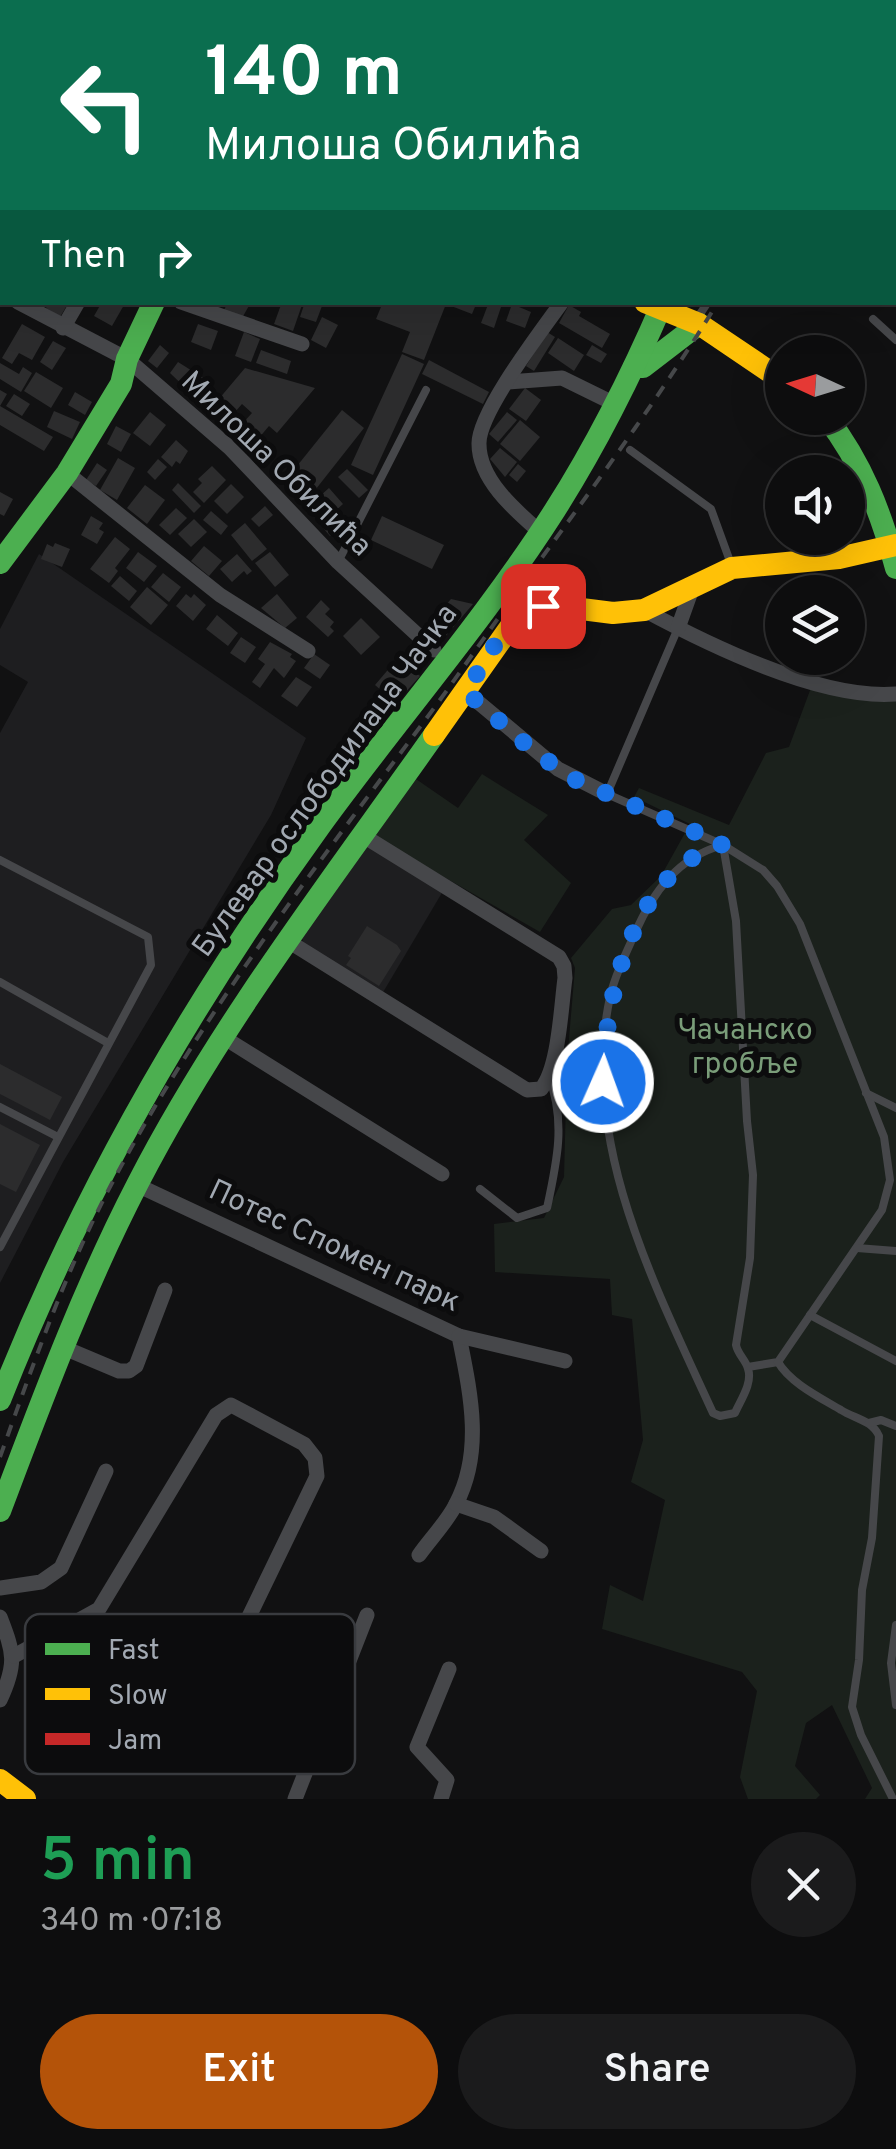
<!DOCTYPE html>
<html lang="en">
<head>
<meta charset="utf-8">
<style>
	:root { --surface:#0d0d0e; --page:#1b1b1c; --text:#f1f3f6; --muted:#9a9c9e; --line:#2d2d2e; --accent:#b45309 }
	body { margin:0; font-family:Overpass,sans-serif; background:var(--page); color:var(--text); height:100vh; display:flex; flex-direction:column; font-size:38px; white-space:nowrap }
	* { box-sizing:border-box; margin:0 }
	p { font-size:32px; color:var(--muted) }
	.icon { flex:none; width:55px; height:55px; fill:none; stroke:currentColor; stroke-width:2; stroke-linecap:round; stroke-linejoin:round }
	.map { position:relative; height:1799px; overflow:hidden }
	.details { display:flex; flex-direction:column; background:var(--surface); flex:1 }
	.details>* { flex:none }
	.banner { position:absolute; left:0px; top:0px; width:898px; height:305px; box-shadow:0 10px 40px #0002,0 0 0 2px var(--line); background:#0b6e4f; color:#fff; overflow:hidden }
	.needle { width:65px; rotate:274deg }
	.fabs { position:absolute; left:765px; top:335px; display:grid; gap:20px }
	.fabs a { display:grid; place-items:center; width:100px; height:100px; border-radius:50%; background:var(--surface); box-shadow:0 10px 40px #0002,0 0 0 2px var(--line); font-size:50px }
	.pin { position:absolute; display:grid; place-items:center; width:85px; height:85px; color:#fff; margin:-42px; border-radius:20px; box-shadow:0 5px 15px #0006 }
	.me { position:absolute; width:110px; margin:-55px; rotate:2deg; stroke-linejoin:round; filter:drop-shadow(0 0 8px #0008) }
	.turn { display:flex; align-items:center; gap:35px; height:210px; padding:0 40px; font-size:45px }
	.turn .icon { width:130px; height:130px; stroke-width:2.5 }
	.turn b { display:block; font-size:70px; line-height:85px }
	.then { display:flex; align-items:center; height:95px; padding:0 40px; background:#0003; gap:20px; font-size:38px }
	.round { display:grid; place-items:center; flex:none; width:105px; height:105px; border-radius:52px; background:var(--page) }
	.head { display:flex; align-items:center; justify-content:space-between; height:170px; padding:0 40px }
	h1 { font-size:60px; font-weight:600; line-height:75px; color:#1e9e55 }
	.cta { display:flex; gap:20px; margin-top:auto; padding:20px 40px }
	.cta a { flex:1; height:115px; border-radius:60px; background:var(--accent); color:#fff; font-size:40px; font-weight:600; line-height:115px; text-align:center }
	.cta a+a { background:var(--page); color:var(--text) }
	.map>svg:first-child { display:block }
</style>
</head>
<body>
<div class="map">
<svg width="896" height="1799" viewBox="0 0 896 1799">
	<rect width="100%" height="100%" fill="#111112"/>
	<g fill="#1e1e20">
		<path d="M39,554L306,738L271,815L63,1162L0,1283V733L28,682L0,665V629Z"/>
		<path d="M363,843L443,891L382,994L305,947L301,936Z"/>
	</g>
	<g fill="#1b211c">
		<path d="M812,685L896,697V1799H865L872,1788L832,1705L806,1723L795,1766L820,1795L816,1799H748L740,1777L757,1691L742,1672L602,1629L610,1585L643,1601L665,1500L631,1482L643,1440L632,1319L612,1315L610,1279L495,1272L494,1224L544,1218L564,1177L567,1062L575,968L571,958L612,909L631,905L661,876L690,824L634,797L639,788L729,825L766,753L789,747Z"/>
		<path d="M482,774L548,815L524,840L571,883L540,932L372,836L413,777L458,808Z"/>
	</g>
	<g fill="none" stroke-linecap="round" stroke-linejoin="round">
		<g stroke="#283136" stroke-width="4">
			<path d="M601,0L603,2"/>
			<path d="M895,275L896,276"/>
		</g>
	</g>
	<g fill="#2c2c2d">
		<path d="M49,302H69L60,317L46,308Z"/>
		<path d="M102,302L124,305L112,326L94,316Z"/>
		<path d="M228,302H251L241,320L224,310Z"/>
		<path d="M282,302H303L293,331L274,324Z"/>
		<path d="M305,302L322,306L316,322L300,317Z"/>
		<path d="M383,302H477L472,314L446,304L424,360L402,352L410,332L376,319Z"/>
		<path d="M489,302L501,307L494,328L481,323Z"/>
		<path d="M512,304L531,312L525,328L506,321Z"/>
		<path d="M569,305L581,312L579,316L610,334L602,348L559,323Z"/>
		<path d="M322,317L338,325L326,348L311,340Z"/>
		<path d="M22,324L45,337L32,360L19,353L12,364L2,358Z"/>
		<path d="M198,324L218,331L211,350L191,342Z"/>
		<path d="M244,332L260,339L251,362L235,356Z"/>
		<path d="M547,332L555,337L534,371L526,366Z"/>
		<path d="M558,338L584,355L574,371L548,353Z"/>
		<path d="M53,341L66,348L52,370L40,362Z"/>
		<path d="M160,345L169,353L157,368L148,361Z"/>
		<path d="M592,345L607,354L601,363L586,355Z"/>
		<path d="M261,350L291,361L287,374L256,363Z"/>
		<path d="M402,354L424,364L373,475L351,465Z"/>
		<path d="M429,360L489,392L483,404L422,374Z"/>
		<path d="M178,362L205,379L193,395L170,373Z"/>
		<path d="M0,363L19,374L23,367L32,373L21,392L0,379Z"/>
		<path d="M245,368L315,388L277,433L269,426L258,439L241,425L252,413L242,404L229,419L213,406Z"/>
		<path d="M36,372L63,388L51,408L24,391Z"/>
		<path d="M525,388L541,400L526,421L509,409Z"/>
		<path d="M0,390L7,394L0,406L53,437L44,451L0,425Z"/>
		<path d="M75,392L92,402L85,415L68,405Z"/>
		<path d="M14,394L30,404L22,416L6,406Z"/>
		<path d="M342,410L364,428L312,494L289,476Z"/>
		<path d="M54,411L80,422L72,439L47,427Z"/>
		<path d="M150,412L166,425L150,446L133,433Z"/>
		<path d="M507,412L517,420L498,442L489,434Z"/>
		<path d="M520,420L540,437L520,461L500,444Z"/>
		<path d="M116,426L131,434L121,452L107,444Z"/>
		<path d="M176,440L188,451L180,464L176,461L172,467L161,457Z"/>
		<path d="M500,448L517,462L505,477L490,459Z"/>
		<path d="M118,458L135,468L117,500L100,490Z"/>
		<path d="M158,459L167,467L155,480L147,472Z"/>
		<path d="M97,463L107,470L96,486L86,480Z"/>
		<path d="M518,464L526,471L517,482L509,475Z"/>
		<path d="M212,466L226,480L204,503L193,492L202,483L198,479Z"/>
		<path d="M347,469L368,490L359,498L338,477Z"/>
		<path d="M178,483L201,506L194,513L172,490Z"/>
		<path d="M231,484L244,497L227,514L214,501Z"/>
		<path d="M145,485L165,500L147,524L127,508Z"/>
		<path d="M329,488L343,504L324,521L310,505Z"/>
		<path d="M0,492L13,499L4,516L0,514Z"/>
		<path d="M265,506L273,515L259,527L251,519Z"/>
		<path d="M176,508L187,518L170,535L159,525Z"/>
		<path d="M211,511L228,526L221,535L203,520Z"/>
		<path d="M91,516L103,523L99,529L104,532L97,544L81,535Z"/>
		<path d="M382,516L444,545L432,569L371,540Z"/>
		<path d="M334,518L341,526L330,536L323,528Z"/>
		<path d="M194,519L207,532L191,547L178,534Z"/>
		<path d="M245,523L267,549L252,561L231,535Z"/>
		<path d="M115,537L130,549L115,568L118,571L109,583L90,569Z"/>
		<path d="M55,543L70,549L62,567L41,559L47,544L53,547Z"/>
		<path d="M204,546L222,561L209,576L191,561Z"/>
		<path d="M138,552L157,566L144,582L126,568Z"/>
		<path d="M270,552L289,575L275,587L255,563Z"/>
		<path d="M237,554L252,571L247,575L244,571L232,582L220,569Z"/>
		<path d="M163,573L181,587L169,602L151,587Z"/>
		<path d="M120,576L137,591L129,601L111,586Z"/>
		<path d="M147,587L168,605L151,625L130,607Z"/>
		<path d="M186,594L191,598L194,594L206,605L193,621L176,606Z"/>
		<path d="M277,594L297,618L285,628L261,608Z"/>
		<path d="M451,599L473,604L439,644L423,631Z"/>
		<path d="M321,600L330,609L325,614L334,622L330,627L334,631L328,637L306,617Z"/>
		<path d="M217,615L238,633L228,646L206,629Z"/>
		<path d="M361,618L380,637L361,655L343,636Z"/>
		<path d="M241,637L256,647L245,663L230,653Z"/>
		<path d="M270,642L292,654L290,657L296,661L284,678L274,668L260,688L252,682L265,664L258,659Z"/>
		<path d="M314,654L330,665L320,679L304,668Z"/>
		<path d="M398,658L420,676L396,703L375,685Z"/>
		<path d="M296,677L312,687L297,707L281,696Z"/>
		<path d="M367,926L397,945L401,951L379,986L346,965L351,958L348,956Z"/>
		<path d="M0,1064L62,1097L50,1120L0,1094Z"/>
		<path d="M0,1124L40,1145L16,1192L0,1184Z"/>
	</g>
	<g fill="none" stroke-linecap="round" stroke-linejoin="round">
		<g stroke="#46474a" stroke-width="8">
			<path d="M318,0L322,2"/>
			<path d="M563,0L565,2"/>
			<path d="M149,2L150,0"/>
			<path d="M873,319L896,340"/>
			<path d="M696,320L708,302"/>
			<path d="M630,450L711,509L731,564"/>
			<path d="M339,560L426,390"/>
			<path d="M678,628L607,794L723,845L763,870L777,886L800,924L884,1137L890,1180L882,1210L778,1362L748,1367"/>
			<path d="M723,845L736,921L747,1121L753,1175L750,1258L736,1345C738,1355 746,1360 748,1369C753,1383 740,1401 735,1413L720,1416L713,1413C655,1286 579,1141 610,997C615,974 626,954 635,933C653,892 678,857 723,845Z"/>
			<path d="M0,860L148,937L151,965L0,1247"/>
			<path d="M0,982L108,1043"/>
			<path d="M866,1093L896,1108"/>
			<path d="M0,1107L58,1137"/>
			<path d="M480,1189L517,1218L547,1208C557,1162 566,1121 549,1077"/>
			<path d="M857,1248L896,1251"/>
			<path d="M810,1315L896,1361"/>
			<path d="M778,1362C790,1383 821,1398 841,1410C855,1419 872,1420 879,1436L872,1538L862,1590L859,1660L852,1707L861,1735L893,1799"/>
			<path d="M869,1423L881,1420L896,1426"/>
			<path d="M896,1625L891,1663L896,1705"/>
		</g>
		<g stroke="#46474a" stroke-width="15">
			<path d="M438,0L442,2"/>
			<path d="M25,2L27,0"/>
			<path d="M307,2L308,0"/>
			<path d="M798,2L800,0"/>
			<path d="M0,85L2,74"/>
			<path d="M895,141L896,142"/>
			<path d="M0,292L2,294"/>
			<path d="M18,302L127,359L230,448L338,562L434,650"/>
			<path d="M181,302L302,344"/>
			<path d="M63,328L78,302"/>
			<path d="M508,382L562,378L615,404"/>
			<path d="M67,473L220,595L308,651"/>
			<path d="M540,532C516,511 479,480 479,444C478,413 542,330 562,302"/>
			<path d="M644,610C709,645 822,700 896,694"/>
			<path d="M678,628L693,586"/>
			<path d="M466,692L558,769L607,794"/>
			<path d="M288,941L527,1090L541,1089C559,1068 561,1007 565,978L564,966L559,957L362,835"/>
			<path d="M223,1037L442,1174"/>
			<path d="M137,1185L459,1336C470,1391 484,1451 456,1504C447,1522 431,1538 419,1555"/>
			<path d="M459,1336L565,1361"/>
			<path d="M62,1347L119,1371H129L136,1366L165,1290"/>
			<path d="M456,1504L494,1517L541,1551"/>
			<path d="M0,1588L41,1582L61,1568L106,1471"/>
			<path d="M0,1617C14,1653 17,1664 0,1700"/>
			<path d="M14,1656L99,1609L216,1415L231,1405L304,1444L315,1458L317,1476L215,1687"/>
			<path d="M295,1799L367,1615"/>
			<path d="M441,1799L447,1780L417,1747L449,1669"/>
		</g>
		<g stroke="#4caf50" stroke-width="22">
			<path d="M634,367H643L699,324"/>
			<path d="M827,418C862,463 881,513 896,568"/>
			<path d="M0,563L67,473L121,384L127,359L154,302"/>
			<path d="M0,1400C81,1194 190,1005 320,826C397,720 484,621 555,510C597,444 632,374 663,302"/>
			<path d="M0,1511C42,1400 83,1289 138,1183C220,1024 331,881 434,735"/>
		</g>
		<g stroke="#ffc107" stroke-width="22">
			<path d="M755,0V2"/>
			<path d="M645,302L699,324L782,380"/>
			<path d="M434,735L513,623L529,611L550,605L613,613L644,610L732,568L839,558L896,545"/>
			<path d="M0,1780L25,1799"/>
		</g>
		<path stroke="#c62828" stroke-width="22" d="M120,0L125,2"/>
		<g stroke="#46484a" stroke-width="4" stroke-dasharray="12 10" stroke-linecap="butt">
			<path d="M895,42L896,41"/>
			<path d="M0,1457C33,1365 65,1272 111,1185C196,1024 306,879 414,735C457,678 496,620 538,563C600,478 663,392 718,302"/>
		</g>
	</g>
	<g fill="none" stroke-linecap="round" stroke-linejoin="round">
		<path stroke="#1a73e8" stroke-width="18" stroke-dasharray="0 32.4" d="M543,606C505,617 486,660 466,692L536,753L576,780L723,844C631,871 605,999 603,1082"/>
	</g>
	<g text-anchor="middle" stroke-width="10" stroke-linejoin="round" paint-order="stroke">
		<g font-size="30" fill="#a2a9b2" stroke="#0c0c0d">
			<text transform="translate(277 463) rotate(44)" y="10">Милоша Обилића</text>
			<text transform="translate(324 780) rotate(-54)" y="10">Булевар ослободилаца Чачка</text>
			<text transform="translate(335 1245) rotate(25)" y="10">Потес Спомен парк</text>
		</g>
		<g font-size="30" fill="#7a9d79" stroke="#0c0c0d">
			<text x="745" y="1039">Чачанско<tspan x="745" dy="34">гробље</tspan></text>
		</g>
	</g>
	<rect x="25" y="1614" width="330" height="160" rx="15" fill="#0c0c0d" stroke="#393b3f" stroke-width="2.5"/>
	<rect x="45" y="1643" width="45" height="12" fill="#4caf50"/>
	<rect x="45" y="1688" width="45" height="12" fill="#ffc107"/>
	<rect x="45" y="1733" width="45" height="12" fill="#c62828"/>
	<g font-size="28" fill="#a2a9b2">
		<text x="108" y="1659">Fast</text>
		<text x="108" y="1704">Slow</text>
		<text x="108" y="1749">Jam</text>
	</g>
</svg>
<div class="fabs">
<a><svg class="needle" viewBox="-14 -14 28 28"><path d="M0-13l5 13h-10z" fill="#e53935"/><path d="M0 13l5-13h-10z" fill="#9a9c9e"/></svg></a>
<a><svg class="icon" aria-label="sound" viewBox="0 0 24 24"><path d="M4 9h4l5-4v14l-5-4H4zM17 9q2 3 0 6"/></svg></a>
<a><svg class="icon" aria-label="layers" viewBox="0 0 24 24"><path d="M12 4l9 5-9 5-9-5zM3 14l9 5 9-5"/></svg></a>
</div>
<div class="pin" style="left:543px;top:606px;background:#d93025"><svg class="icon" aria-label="arrive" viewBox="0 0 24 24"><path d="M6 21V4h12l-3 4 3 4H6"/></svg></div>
<svg class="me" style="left:603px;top:1082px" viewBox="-20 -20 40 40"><circle r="17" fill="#1a73e8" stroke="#fff" stroke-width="3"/><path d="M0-11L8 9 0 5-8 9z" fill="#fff"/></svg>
<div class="banner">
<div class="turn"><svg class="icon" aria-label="left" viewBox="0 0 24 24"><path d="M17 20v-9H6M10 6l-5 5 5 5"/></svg><div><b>140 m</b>Милоша Обилића</div></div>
<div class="then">Then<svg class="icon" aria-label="right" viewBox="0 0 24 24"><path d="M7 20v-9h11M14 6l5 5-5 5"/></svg></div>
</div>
</div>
<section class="details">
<div class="head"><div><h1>5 min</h1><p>340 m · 07:18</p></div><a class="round"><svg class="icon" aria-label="close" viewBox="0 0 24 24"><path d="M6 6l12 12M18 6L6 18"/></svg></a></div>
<div class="cta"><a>Exit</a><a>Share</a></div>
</section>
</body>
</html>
